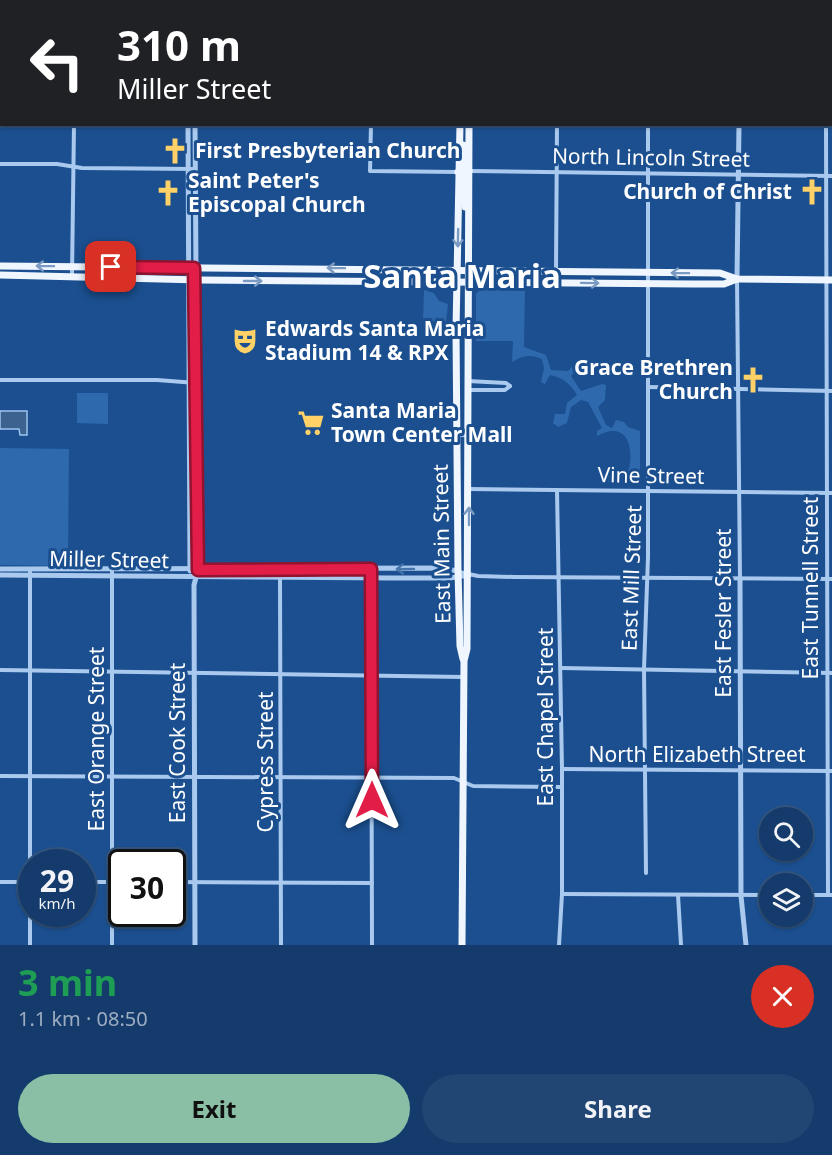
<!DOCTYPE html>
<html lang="en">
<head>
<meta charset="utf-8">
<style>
	:root { --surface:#143b6b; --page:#214673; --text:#f1f3f6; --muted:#9dadc1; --line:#33557e; --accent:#8abfa5 }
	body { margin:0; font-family:"Noto Sans",sans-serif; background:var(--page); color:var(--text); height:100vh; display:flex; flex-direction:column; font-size:22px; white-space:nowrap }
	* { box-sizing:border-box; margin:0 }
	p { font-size:20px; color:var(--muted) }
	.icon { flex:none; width:33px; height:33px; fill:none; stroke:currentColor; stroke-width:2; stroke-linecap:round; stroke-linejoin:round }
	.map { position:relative; height:945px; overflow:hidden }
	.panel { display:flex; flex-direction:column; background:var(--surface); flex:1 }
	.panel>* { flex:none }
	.banner { position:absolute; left:0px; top:0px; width:832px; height:126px; box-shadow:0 2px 4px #0004,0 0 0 2px var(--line); background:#202124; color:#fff; overflow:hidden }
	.tools { position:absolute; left:759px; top:807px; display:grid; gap:12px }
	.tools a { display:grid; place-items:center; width:54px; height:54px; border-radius:50%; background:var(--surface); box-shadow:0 2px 4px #0004,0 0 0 2px var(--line); font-size:30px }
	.speed { position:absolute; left:18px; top:849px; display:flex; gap:12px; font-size:30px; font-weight:700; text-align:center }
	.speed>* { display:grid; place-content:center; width:78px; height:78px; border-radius:50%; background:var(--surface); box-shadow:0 2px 4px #0004,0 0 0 2px var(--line); line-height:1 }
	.speed small { font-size:15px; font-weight:400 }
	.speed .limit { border:3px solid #111; border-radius:9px; background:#fff; color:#111 }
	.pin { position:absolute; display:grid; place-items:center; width:51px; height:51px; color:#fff; margin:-26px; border-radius:12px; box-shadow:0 3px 9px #0006 }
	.me { position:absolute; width:66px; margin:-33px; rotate:0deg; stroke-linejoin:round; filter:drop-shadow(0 0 4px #0008) }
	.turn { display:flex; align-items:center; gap:21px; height:126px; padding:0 18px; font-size:27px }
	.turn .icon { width:78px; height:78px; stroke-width:2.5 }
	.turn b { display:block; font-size:42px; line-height:51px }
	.round { display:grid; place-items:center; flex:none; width:63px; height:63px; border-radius:32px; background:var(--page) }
	.headline { display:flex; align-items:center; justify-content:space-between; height:102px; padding:0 18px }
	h1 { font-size:36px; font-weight:700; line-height:45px; color:#1e9e55 }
	.button { display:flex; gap:12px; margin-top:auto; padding:12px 18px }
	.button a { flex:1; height:69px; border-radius:36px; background:var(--accent); color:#111; font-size:24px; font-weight:700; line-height:69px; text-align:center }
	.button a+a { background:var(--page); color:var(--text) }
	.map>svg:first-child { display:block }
</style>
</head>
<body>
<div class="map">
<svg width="832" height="945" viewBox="0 0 832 945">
	<rect width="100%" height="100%" fill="#1b4f8f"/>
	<g fill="#2e69ad">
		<path d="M424,290L434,293L439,301L448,304L446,322H423Z"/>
		<path d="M480,290L525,291L524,347L546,355L551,370L568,371L580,358L584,359L571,376L581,391L602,384L606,385L605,400L598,407L606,425L612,428L616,420L624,422L628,427L640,431V482H600C608,475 620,477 629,469C634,445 626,420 597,436V431L602,428L588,402L581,400L571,407L567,423L558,427L553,423L555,414H565L567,403L577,395C570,383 563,378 550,375L545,384L541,382L544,368L542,359C530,354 523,355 512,362L513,341H476V294Z"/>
		<path d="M77,393H108V424L77,423Z"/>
		<path d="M0,448L69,449L68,566L0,565Z"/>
	</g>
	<path fill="#3c6290" stroke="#9cc4f0" stroke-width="1.5" d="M0,411H27V435H20L19,429H0Z"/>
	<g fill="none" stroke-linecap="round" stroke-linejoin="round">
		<g stroke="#a9c9ee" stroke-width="4">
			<path d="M559,0V2"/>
			<path d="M76,2V0"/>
			<path d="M281,2V0"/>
			<path d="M372,2V0"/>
			<path d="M650,2V0"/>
			<path d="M827,2L828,0"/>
			<path d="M0,63H2"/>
			<path d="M831,73H832"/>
			<path d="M371,124L370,171L458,172"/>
			<path d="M826,124L828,895"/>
			<path d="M0,164H57L82,168L195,169"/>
			<path d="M470,171L832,176"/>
			<path d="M556,271L557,124"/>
			<path d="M72,276L74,124"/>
			<path d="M737,279L740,579"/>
			<path d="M0,380H157L196,383"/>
			<path d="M468,381L506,383L510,386"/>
			<path d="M648,387L832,391"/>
			<path d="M468,390H505L510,386"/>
			<path d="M414,436L468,435"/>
			<path d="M469,489L832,493"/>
			<path d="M557,490L562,769V894L559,945"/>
			<path d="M30,569V945"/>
			<path d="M371,569L372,945"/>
			<path d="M112,570V945"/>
			<path d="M459,572L478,576L514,577L832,579"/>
			<path d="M280,578L281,945"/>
			<path d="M561,668L832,673"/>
			<path d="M0,670L463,677"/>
			<path d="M562,769L832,771"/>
			<path d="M0,776L454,778L473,786L562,787"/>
			<path d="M646,873L644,669L648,557V124"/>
			<path d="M0,882H31"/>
			<path d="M82,882H122"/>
			<path d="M172,882L372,883"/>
			<path d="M562,894L770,895"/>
			<path d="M678,895L681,945"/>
			<path d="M802,895H832"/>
		</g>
		<g stroke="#a9c9ee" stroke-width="5">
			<path d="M195,0V2"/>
			<path d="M189,2V0"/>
			<path d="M741,2V0"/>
			<path d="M188,124L190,571"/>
			<path d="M737,279L739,124"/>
			<path d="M0,569L439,568L458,571"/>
			<path d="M0,575L392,578H450L469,575"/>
			<path d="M740,579L741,896L746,945"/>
			<path d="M195,945L194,585L198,570L195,124"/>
		</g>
		<g stroke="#f0f6ff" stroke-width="7">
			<path d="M462,2V0"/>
			<path d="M470,2V0"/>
			<path d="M460,124L456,330L458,571L460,646L463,659"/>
			<path d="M463,145L465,169L469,171"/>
			<path d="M458,172L464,176L465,207"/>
			<path d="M0,266L720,273L737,279L832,280"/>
			<path d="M0,275L200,280L693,284H724L737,279"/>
			<path d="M462,945L464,661L467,649L469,124"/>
		</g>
	</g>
	<defs><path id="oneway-shaft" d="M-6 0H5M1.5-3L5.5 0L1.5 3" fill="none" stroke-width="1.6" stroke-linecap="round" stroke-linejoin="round" transform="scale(1.5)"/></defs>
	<g stroke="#7b9ac1">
		<use href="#oneway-shaft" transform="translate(458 238) rotate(91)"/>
		<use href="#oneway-shaft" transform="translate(45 266) rotate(-179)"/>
		<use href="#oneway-shaft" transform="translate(336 268) rotate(-179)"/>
		<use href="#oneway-shaft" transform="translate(680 273) rotate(-179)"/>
		<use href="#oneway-shaft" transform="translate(253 281)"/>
		<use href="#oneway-shaft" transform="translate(590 283) rotate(1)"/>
		<use href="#oneway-shaft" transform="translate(469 516) rotate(-90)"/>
	</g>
	<use stroke="#4674ac" href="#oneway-shaft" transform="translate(405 569) rotate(179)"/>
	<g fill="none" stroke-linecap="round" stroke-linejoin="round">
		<g stroke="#92132f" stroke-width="15">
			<path id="route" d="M111,267L194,268L198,570L371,569L372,800"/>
		</g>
		<use href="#route" stroke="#e11d48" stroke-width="10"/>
	</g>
	<defs>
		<g id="church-bare" transform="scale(2.07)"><path d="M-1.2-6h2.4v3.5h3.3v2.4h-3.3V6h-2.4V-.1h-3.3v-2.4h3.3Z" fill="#ffd166" stroke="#1b4f8f" stroke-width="2.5" paint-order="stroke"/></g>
		<g id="theatre-bare" transform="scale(2.07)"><path d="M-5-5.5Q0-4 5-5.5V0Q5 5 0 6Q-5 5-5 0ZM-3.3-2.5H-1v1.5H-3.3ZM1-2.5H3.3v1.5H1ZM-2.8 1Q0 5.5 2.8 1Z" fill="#ffd166" stroke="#1b4f8f" stroke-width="2.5" paint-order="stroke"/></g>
		<g id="supermarket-bare" transform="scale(2.07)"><path d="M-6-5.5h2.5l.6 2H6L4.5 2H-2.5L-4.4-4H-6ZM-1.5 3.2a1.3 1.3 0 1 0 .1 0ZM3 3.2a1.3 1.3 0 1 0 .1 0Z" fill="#ffd166" stroke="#1b4f8f" stroke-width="2.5" paint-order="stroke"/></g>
	</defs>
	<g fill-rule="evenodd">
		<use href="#church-bare" x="175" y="151"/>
		<use href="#church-bare" x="812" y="192"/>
		<use href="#church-bare" x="168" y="193"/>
		<use href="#theatre-bare" x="245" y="341"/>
		<use href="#church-bare" x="753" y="380"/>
		<use href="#supermarket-bare" x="311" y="423"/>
	</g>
	<g text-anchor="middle" stroke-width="6" stroke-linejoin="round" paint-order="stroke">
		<g font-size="21" font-weight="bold" fill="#fff" stroke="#1b4f8f" text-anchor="start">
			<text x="195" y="158">First Presbyterian Church</text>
			<text x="188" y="188">Saint Peter's<tspan x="188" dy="24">Episcopal Church</tspan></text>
			<text x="792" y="199" text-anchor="end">Church of Christ</text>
			<text x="265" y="336">Edwards Santa Maria<tspan x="265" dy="24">Stadium 14 &amp; RPX</tspan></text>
			<text x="733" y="375" text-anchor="end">Grace Brethren<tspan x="733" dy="24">Church</tspan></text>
			<text x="331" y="418">Santa Maria<tspan x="331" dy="24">Town Center Mall</tspan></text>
		</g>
		<g font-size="21" fill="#fff" stroke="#1b4f8f">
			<text transform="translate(651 158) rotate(1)" y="7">North Lincoln Street</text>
			<text transform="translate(651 476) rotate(1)" y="7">Vine Street</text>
			<text transform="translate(442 544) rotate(-91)" y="7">East Main Street</text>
			<text transform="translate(109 560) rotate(1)" y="7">Miller Street</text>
			<text transform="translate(632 578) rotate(-88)" y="7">East Mill Street</text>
			<text transform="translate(811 588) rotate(-90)" y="7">East Tunnell Street</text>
			<text transform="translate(724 613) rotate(-90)" y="7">East Fesler Street</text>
			<text transform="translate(546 717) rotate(-90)" y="7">East Chapel Street</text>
			<text transform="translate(97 739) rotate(-90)" y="7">East Orange Street</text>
			<text transform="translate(178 743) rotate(-90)" y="7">East Cook Street</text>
			<text x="697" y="762">North Elizabeth Street</text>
			<text transform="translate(266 762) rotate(-90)" y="7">Cypress Street</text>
		</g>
		<g font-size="33" font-weight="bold" fill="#fff" stroke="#1b4f8f">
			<text x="462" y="288">Santa Maria</text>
		</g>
	</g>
</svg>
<div class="tools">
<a><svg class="icon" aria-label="search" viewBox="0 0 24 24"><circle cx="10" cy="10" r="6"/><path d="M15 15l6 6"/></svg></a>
<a><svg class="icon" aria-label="layers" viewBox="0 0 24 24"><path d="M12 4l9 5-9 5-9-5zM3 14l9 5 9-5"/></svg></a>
</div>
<div class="speed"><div>29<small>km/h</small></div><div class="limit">30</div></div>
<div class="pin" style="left:111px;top:267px;background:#d93025"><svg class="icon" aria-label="arrive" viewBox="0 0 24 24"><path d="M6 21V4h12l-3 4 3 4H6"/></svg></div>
<svg class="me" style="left:372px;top:800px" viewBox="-20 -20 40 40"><path d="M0-17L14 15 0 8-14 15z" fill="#e11d48" stroke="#fff" stroke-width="4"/></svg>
<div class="banner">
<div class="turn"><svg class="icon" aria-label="left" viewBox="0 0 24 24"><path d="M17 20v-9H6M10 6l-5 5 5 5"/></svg><div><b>310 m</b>Miller Street</div></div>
</div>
</div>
<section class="panel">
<div class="headline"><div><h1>3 min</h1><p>1.1 km · 08:50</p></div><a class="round" style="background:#d93025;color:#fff"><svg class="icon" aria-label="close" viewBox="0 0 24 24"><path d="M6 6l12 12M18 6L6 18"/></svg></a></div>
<div class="button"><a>Exit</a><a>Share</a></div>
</section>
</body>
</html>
